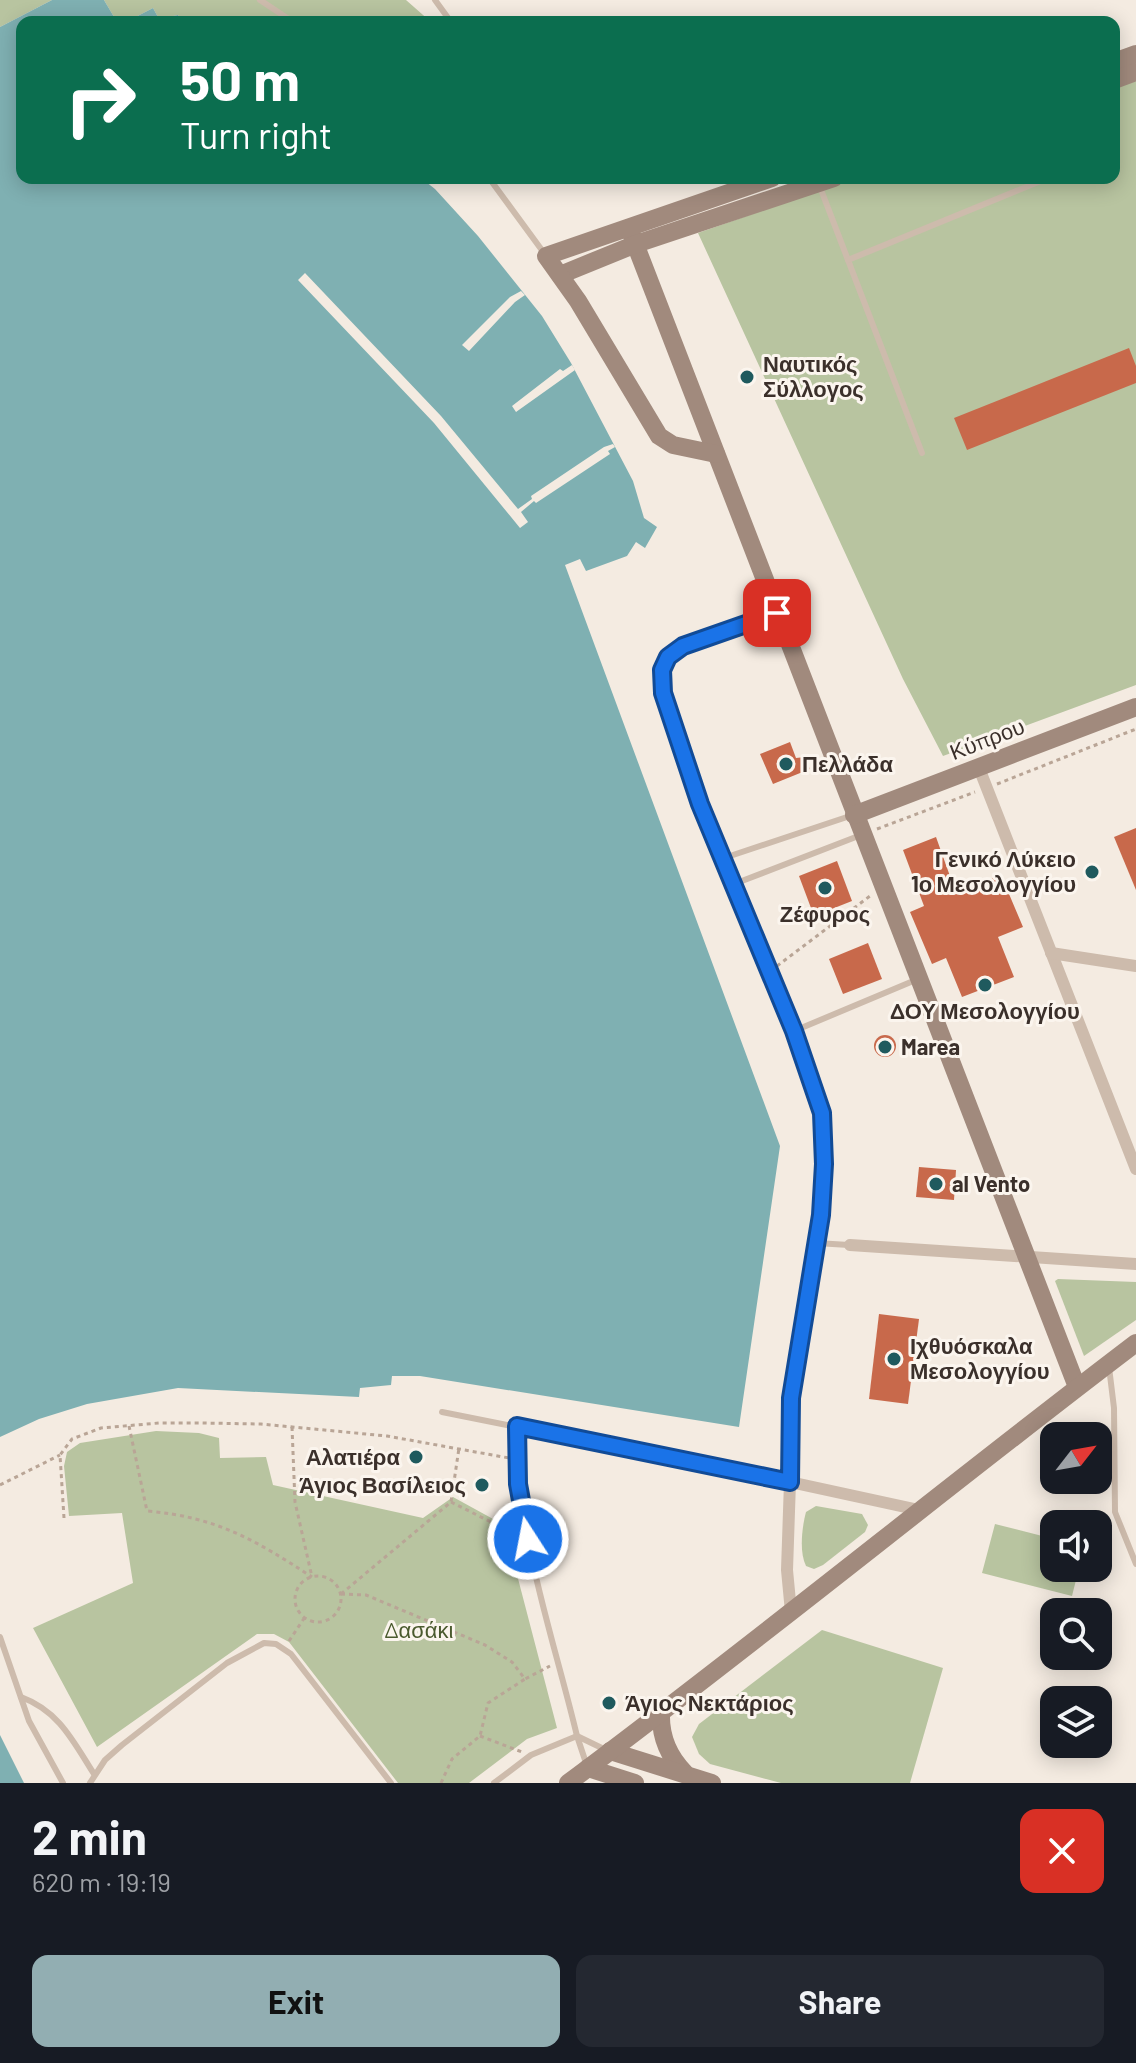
<!DOCTYPE html>
<html lang="en">
<head>
<meta charset="utf-8">
<style>
	:root { --surface:#171b24; --page:#242831; --text:#f1f3f6; --muted:#9ea1a6; --accent:#92aeb2 }
	body { margin:0; font-family:Barlow,sans-serif; background:var(--page); color:var(--text); height:100vh; display:flex; flex-direction:column; font-size:30px; white-space:nowrap }
	* { box-sizing:border-box; margin:0 }
	p { font-size:26px; color:var(--muted) }
	.icon { flex:none; width:44px; height:44px; fill:none; stroke:currentColor; stroke-width:2; stroke-linecap:round; stroke-linejoin:round }
	.map { position:relative; height:1783px; overflow:hidden }
	.details { display:flex; flex-direction:column; background:var(--surface); flex:1 }
	.details>* { flex:none }
	.banner { position:absolute; left:16px; top:16px; width:1104px; height:168px; border-radius:16px; box-shadow:0 4px 20px #0003; background:#0b6e4f; color:#fff; overflow:hidden }
	.needle { width:52px; rotate:59deg }
	.tools { position:absolute; left:1040px; top:1422px; display:grid; gap:16px }
	.tools a { display:grid; place-items:center; width:72px; height:72px; border-radius:16px; background:var(--surface); box-shadow:0 4px 20px #0003; font-size:40px }
	.pin { position:absolute; display:grid; place-items:center; width:68px; height:68px; color:#fff; margin:-34px; border-radius:16px; box-shadow:0 4px 12px #0006 }
	.me { position:absolute; width:88px; margin:-44px; rotate:349deg; stroke-linejoin:round; filter:drop-shadow(0 0 6px #0008) }
	.turn { display:flex; align-items:center; gap:28px; height:168px; padding:0 32px; font-size:36px }
	.turn .icon { width:104px; height:104px; stroke-width:2.5 }
	.turn b { display:block; font-size:56px; line-height:68px }
	.round { display:grid; place-items:center; flex:none; width:84px; height:84px; border-radius:16px; background:var(--page) }
	.overview { display:flex; align-items:center; justify-content:space-between; height:136px; padding:0 32px }
	h1 { font-size:48px; font-weight:700; line-height:60px }
	.button { display:flex; gap:16px; margin-top:auto; padding:16px 32px }
	.button a { flex:1; height:92px; border-radius:16px; background:var(--accent); color:#111; font-size:32px; font-weight:700; line-height:92px; text-align:center }
	.button a+a { background:var(--page); color:var(--text) }
	.map>svg:first-child { display:block }
</style>
</head>
<body>
<div class="map">
<svg width="1136" height="1783" viewBox="0 0 1136 1783">
	<rect width="100%" height="100%" fill="#f4ebe1"/>
	<g fill="#b8c4a0">
		<path d="M0,0H52L0,27Z"/>
		<path d="M104,0H406L431,22H181L178,15L159,19L153,8L126,22H117Z"/>
		<path d="M1136,81V685L943,756L903,679L698,233L855,178H1114V88Z"/>
		<path d="M1058,1279L1136,1282V1320L1084,1356L1055,1281Z"/>
		<path d="M156,1431L199,1433L219,1438L220,1458L266,1457L273,1485L423,1518L453,1497L504,1525L557,1728L527,1739L469,1783H398L289,1642L274,1634H257L97,1747L33,1628L133,1583L122,1513L69,1516L64,1466L67,1452L80,1443Z"/>
		<path d="M816,1506L862,1514L868,1525L865,1532L823,1565L814,1569L806,1566C799,1552 802,1527 806,1512Z"/>
		<path d="M995,1524L1054,1539V1568H1079L1072,1596L982,1573Z"/>
		<path d="M822,1630L943,1668L910,1783H781L710,1764L699,1754L692,1737L699,1724Z"/>
	</g>
	<g fill="#7fb0b2">
		<path d="M52,0H104L117,22H22V178H421L435,189L478,236L542,316L571,363L633,481L644,518L657,527L645,548L636,542L627,556L586,571L580,559L565,565L780,1146L739,1427L420,1376H392L391,1385L360,1388L359,1397L178,1388L87,1404L39,1419L0,1437V27Z"/>
		<path d="M153,8L159,19L178,15L181,22H126Z"/>
		<path d="M0,1735L24,1783H0Z"/>
	</g>
	<g fill="#f4ebe1">
		<path d="M305,273L441,416L518,509L532,499L531,496L604,447L613,444L615,447L608,451L610,454L536,503L534,501L521,512L528,522L520,528L434,423L298,280Z"/>
		<path d="M521,291L525,295L515,302L469,351L462,345L510,297Z"/>
		<path d="M572,365L575,370L516,412L512,406L560,369L563,371Z"/>
	</g>
	<g fill="#c8694b">
		<path d="M1129,348L1136,366V383L967,450L954,418Z"/>
		<path d="M790,742L796,758L805,757L810,769L773,784L760,754Z"/>
		<path d="M1136,828V890L1114,837Z"/>
		<path d="M936,837L956,893L1001,875L1023,927L998,937L1014,977L962,997L946,958L932,964L910,912L924,906L903,850Z"/>
		<path d="M837,861L852,901L814,916L799,876Z"/>
		<path d="M868,943L882,979L843,994L829,959Z"/>
		<circle cx="885" cy="1046" r="11"/>
		<path d="M919,1167L956,1170L954,1200L916,1197Z"/>
		<path d="M879,1314L919,1319L908,1404L869,1399Z"/>
	</g>
	<g fill="none" stroke-linecap="round" stroke-linejoin="round">
		<g stroke="#b9a596" stroke-width="3" stroke-dasharray="4 4" stroke-linecap="butt">
			<path d="M997,784L1136,729"/>
			<path d="M877,829L975,792"/>
			<path d="M777,966L870,896"/>
			<path d="M129,1426L147,1511C217,1517 255,1540 312,1577"/>
			<path d="M292,1427L295,1502L312,1577"/>
			<path d="M0,1485L60,1455"/>
			<path d="M451,1502L493,1523L514,1518"/>
			<path d="M64,1518L60,1455L72,1439L101,1428L159,1423H201L261,1424L387,1436L509,1458"/>
			<circle cx="318" cy="1599" r="23"/>
			<path d="M341,1594L366,1595L485,1645L512,1662L525,1679L550,1666"/>
			<path d="M341,1594L451,1502L459,1448"/>
			<path d="M289,1641L305,1617"/>
			<path d="M480,1736L522,1752"/>
			<path d="M441,1783L452,1759L480,1736L488,1703L525,1679"/>
		</g>
		<g stroke="#cdbbac" stroke-width="6">
			<path d="M260,0L293,22"/>
			<path d="M435,0L451,22"/>
			<path d="M489,178L544,253"/>
			<path d="M820,187L922,453"/>
			<path d="M848,260L1048,178"/>
			<path d="M773,614C746,623 670,638 662,669C656,694 674,729 682,751C708,826 738,900 769,973C787,1018 810,1062 821,1109C831,1151 824,1201 816,1243"/>
			<path d="M724,858L853,815"/>
			<path d="M734,884L861,835"/>
			<path d="M794,1031L918,979"/>
			<path d="M1109,1367L1114,1408L1115,1512L1136,1564"/>
			<path d="M442,1412L790,1482L791,1398L816,1243L849,1245"/>
			<path d="M517,1426C515,1532 553,1635 577,1736L587,1766"/>
			<path d="M0,1637L29,1721L63,1783"/>
			<path d="M21,1697C59,1711 73,1741 94,1774"/>
			<path d="M577,1736L606,1750"/>
			<path d="M90,1783L105,1760L122,1745L227,1663L264,1643L276,1644L291,1654L391,1783"/>
			<path d="M494,1783L531,1755L577,1736"/>
		</g>
		<g stroke="#cdbbac" stroke-width="12">
			<path d="M979,768L1136,1169"/>
			<path d="M1051,953L1136,966"/>
			<path d="M850,1245L1136,1264"/>
			<path d="M791,1612L787,1570L790,1482L919,1510"/>
		</g>
		<g stroke="#a18a7d" stroke-width="18">
			<path d="M1114,62L1136,54"/>
			<path d="M1114,80L1136,72"/>
			<path d="M629,228L1077,1387"/>
			<path d="M560,275L636,244L834,178"/>
			<path d="M716,454L673,445L659,436L578,301L546,256L772,178"/>
			<path d="M854,815L1136,707"/>
			<path d="M661,1712C660,1736 668,1756 685,1773"/>
			<path d="M610,1751L712,1783"/>
			<path d="M588,1768L635,1783"/>
			<path d="M568,1783C760,1640 945,1488 1136,1343"/>
		</g>
	</g>
	<g fill="none" stroke-linecap="round" stroke-linejoin="round">
		<g stroke="#114b97" stroke-width="20">
			<path id="route" d="M528,1539L518,1484L517,1426L790,1482L791,1398L821,1215L824,1164L822,1113L794,1031L700,804L663,693L662,670L668,657L683,646L777,613"/>
		</g>
		<use href="#route" stroke="#1a73e8" stroke-width="14"/>
	</g>
	<g fill="#1f5a5e" stroke="#fbf5ee" stroke-width="3">
		<circle cx="747" cy="377" r="8"/>
		<circle cx="786" cy="764" r="8"/>
		<circle cx="1092" cy="872" r="8"/>
		<circle cx="825" cy="888" r="8"/>
		<circle cx="985" cy="985" r="8"/>
		<circle cx="885" cy="1047" r="8"/>
		<circle cx="936" cy="1184" r="8"/>
		<circle cx="894" cy="1359" r="8"/>
		<circle cx="416" cy="1457" r="8"/>
		<circle cx="482" cy="1485" r="8"/>
		<circle cx="609" cy="1703" r="8"/>
	</g>
	<g text-anchor="middle" stroke-width="6" stroke-linejoin="round" paint-order="stroke">
		<g font-size="22" font-weight="bold" fill="#3b302b" stroke="#fbf5ee" text-anchor="start">
			<text x="763" y="372">Ναυτικός<tspan x="763" dy="25">Σύλλογος</tspan></text>
			<text x="802" y="772">Πελλάδα</text>
			<text x="1076" y="867" text-anchor="end">Γενικό Λύκειο<tspan x="1076" dy="25">1ο Μεσολογγίου</tspan></text>
			<text x="825" y="922" text-anchor="middle">Ζέφυρος</text>
			<text x="985" y="1019" text-anchor="middle">ΔΟΥ Μεσολογγίου</text>
			<text x="901" y="1055">Marea</text>
			<text x="952" y="1192">al Vento</text>
			<text x="910" y="1354">Ιχθυόσκαλα<tspan x="910" dy="25">Μεσολογγίου</tspan></text>
			<text x="400" y="1465" text-anchor="end">Αλατιέρα</text>
			<text x="466" y="1493" text-anchor="end">Άγιος Βασίλειος</text>
			<text x="625" y="1711">Άγιος Νεκτάριος</text>
		</g>
		<g font-size="22" fill="#3b302b" stroke="#fbf5ee">
			<text transform="translate(987 739) rotate(-21)" y="8">Κύπρου</text>
		</g>
		<g font-size="22" fill="#4a5a2e" stroke="#fbf5ee">
			<text x="419" y="1638">Δασάκι</text>
		</g>
	</g>
</svg>
<div class="tools">
<a><svg class="needle" viewBox="-14 -14 28 28"><path d="M0-13l5 13h-10z" fill="#e53935"/><path d="M0 13l5-13h-10z" fill="#9ea1a6"/></svg></a>
<a><svg class="icon" aria-label="sound" viewBox="0 0 24 24"><path d="M4 9h4l5-4v14l-5-4H4zM17 9q2 3 0 6"/></svg></a>
<a><svg class="icon" aria-label="search" viewBox="0 0 24 24"><circle cx="10" cy="10" r="6"/><path d="M15 15l6 6"/></svg></a>
<a><svg class="icon" aria-label="layers" viewBox="0 0 24 24"><path d="M12 4l9 5-9 5-9-5zM3 14l9 5 9-5"/></svg></a>
</div>
<div class="pin" style="left:777px;top:613px;background:#d93025"><svg class="icon" aria-label="arrive" viewBox="0 0 24 24"><path d="M6 21V4h12l-3 4 3 4H6"/></svg></div>
<svg class="me" style="left:528px;top:1539px" viewBox="-20 -20 40 40"><circle r="17" fill="#1a73e8" stroke="#fff" stroke-width="3"/><path d="M0-11L8 9 0 5-8 9z" fill="#fff"/></svg>
<div class="banner">
<div class="turn"><svg class="icon" aria-label="right" viewBox="0 0 24 24"><path d="M7 20v-9h11M14 6l5 5-5 5"/></svg><div><b>50 m</b>Turn right</div></div>
</div>
</div>
<section class="details">
<div class="overview"><div><h1>2 min</h1><p>620 m · 19:19</p></div><a class="round" style="background:#d93025;color:#fff"><svg class="icon" aria-label="close" viewBox="0 0 24 24"><path d="M6 6l12 12M18 6L6 18"/></svg></a></div>
<div class="button"><a>Exit</a><a>Share</a></div>
</section>
</body>
</html>
